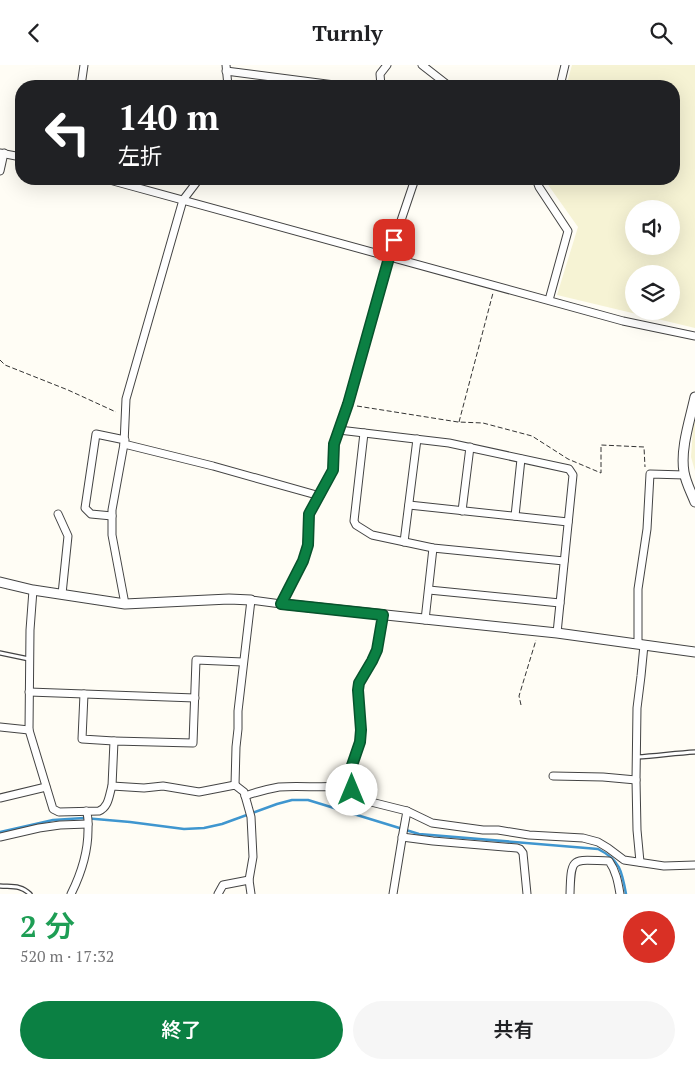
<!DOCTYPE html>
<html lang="ja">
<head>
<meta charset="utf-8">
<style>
	:root { --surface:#fff; --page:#f6f6f6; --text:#202124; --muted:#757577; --accent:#0b8043 }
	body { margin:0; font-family:"PT Serif","Noto Sans JP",serif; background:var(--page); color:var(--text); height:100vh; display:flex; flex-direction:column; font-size:19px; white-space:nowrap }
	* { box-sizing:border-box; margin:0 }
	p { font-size:16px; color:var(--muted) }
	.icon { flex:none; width:28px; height:28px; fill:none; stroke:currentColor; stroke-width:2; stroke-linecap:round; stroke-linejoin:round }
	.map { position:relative; height:829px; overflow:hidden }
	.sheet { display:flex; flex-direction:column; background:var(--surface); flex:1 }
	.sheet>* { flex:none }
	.top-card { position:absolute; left:15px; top:15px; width:665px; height:105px; border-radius:20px; box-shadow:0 5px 20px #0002; background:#202124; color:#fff; overflow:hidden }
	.controls { position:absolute; left:625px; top:135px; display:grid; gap:10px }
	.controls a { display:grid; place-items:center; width:55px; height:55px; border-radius:50%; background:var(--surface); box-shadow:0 5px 20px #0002; font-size:25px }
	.pin { position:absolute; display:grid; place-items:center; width:42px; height:42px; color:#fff; margin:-21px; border-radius:10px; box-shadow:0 2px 8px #0006 }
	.me { position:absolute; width:55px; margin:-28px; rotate:0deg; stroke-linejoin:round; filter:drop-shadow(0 0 4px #0008) }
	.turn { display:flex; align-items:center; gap:18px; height:105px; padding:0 20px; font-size:22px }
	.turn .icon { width:65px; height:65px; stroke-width:2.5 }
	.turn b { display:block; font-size:35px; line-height:42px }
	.round { display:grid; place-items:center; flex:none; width:52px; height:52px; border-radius:26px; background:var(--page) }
	.overview { display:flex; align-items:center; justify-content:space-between; height:85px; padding:0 20px }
	h1 { font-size:30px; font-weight:600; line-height:38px; color:#1e9e55 }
	.button { display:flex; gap:10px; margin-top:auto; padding:10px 20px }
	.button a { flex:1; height:58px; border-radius:30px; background:var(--accent); color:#fff; font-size:20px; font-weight:600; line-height:58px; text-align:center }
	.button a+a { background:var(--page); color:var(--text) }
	header { display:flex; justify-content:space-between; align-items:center; height:65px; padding:0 20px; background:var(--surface); font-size:22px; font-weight:600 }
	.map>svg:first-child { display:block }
</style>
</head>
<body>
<header><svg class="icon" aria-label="back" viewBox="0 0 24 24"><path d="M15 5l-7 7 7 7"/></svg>Turnly<svg class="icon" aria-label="search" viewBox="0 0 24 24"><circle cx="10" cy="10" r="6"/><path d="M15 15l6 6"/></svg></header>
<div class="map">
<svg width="695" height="829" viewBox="0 0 695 829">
	<rect width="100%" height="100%" fill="#fffdf5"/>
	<g fill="#f6f3d4" fill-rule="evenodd">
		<path d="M572,0H695V263L557,230L578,162L544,114H674V21H566ZM634,144H671V181H634ZM634,209H671V246H634Z"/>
		<path d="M695,356V406L691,392L693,363Z"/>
	</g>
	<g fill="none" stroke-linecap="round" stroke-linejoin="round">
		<path stroke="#3f96cf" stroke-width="2.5" d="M0,767L53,755L84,753L130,757L184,764L204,763L222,759L277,739L292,735H308L419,769L598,784C620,795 622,806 626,829"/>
		<g stroke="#444" stroke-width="5.5">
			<g id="service">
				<path d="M0,588L29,594"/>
				<path d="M637,692C656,691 676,688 695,687"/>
				<path d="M0,821C12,822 21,820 30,829"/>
			</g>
		</g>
		<g stroke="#444" stroke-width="9">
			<g id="minor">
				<path d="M226,0L228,21"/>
				<path d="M422,0L449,21"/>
				<path d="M226,6L342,21"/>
				<path d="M81,21L84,0"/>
				<path d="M381,21L380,9L387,0"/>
				<path d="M560,21L565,0"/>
				<path d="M0,88L21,92"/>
				<path d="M0,106L4,88"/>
				<path d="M106,114L623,256L695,271"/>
				<path d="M536,114L539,122L568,166L549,235"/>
				<path d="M339,365L449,378L569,404L573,410L557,568"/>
				<path d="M364,368L354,456L356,460L372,470L433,483L564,496"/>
				<path d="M124,379L213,401L320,431"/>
				<path d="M409,440L568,457"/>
				<path d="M462,446L470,382"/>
				<path d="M58,449L68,471L62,529"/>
				<path d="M112,451L91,449L85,443L96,369L125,375"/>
				<path d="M515,451L521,394"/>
				<path d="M404,477L417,374"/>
				<path d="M33,525L30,565L29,665L53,744L59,747L99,746C109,742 109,730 112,721L144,723L163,721L199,727L235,720L244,727L251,752L253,792L249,815L251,829"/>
				<path d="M429,525L560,538"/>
				<path d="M125,539L112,470V445L124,379L126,334L183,135L199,114"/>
				<path d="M383,550L377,585L372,596L359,618L358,625L361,665L359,677L348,712L352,725L367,736L407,746L432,758L483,765H498L529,770L583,773L598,777L608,783L624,795L664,801L695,800"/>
				<path d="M425,555L433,483"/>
				<path d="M638,579V524L647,464L650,409L685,410"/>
				<path d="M29,627L195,633"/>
				<path d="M84,629L82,674L114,676"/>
				<path d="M0,662L29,665"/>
				<path d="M553,711L603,712L636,715"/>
				<path d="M235,720L236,682L238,664V646L251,535L281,539L303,496L307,480L309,449L333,405L334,379L348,339L389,191L415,114"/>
				<path d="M112,721L114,676L193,678L196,595L243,597"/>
				<path d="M245,731C256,727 268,724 279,722C303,720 327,724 350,720"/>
				<path d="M0,733L46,722"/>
				<path d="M0,772L39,763L60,760L88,759"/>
				<path d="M402,772L433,776L517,783L520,784L523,788L527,829"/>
				<path d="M640,797L637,765L636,715L637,643L641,611L644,580"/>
				<path d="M71,829C81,809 88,788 88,765C88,759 89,752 86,746"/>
				<path d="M218,829L223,820L249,815"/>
				<path d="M393,829L403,768L407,746"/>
				<path d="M570,829C571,790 572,795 609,796C616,806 618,817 620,829"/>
			</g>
		</g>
		<g stroke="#444" stroke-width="11">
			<g id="tertiary">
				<path d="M695,332C690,355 680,384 684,407C686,418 691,427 695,437"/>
				<path d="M0,517L33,525L125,539L229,534L251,535"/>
				<path d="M281,539L557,568L695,587"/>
			</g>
		</g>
		<g stroke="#333" stroke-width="1" stroke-dasharray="5 2.5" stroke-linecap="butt">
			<path d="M0,295L5,300L68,325L116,347"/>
			<path d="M357,341L458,357L483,358L532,371L568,394L601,408V380L644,382L645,402"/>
			<path d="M459,357L493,228"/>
			<path d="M521,640L519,631L536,575"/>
		</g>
		<use href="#service" stroke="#fff" stroke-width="3"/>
		<use href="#minor" stroke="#fff" stroke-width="7"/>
		<use href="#tertiary" stroke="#fff" stroke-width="9"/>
	</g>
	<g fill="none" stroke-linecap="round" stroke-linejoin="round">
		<g stroke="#07532c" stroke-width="12">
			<path id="route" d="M352,725L348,712L360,677L361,665L358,625L359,618L372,596L377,585L383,550L281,539L303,496L308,480L309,449L333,405L334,379L348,339L394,175"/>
		</g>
		<use href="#route" stroke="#0b8043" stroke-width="9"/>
	</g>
</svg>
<div class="controls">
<a><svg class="icon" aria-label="sound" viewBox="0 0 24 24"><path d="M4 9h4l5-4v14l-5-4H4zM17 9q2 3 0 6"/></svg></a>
<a><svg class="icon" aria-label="layers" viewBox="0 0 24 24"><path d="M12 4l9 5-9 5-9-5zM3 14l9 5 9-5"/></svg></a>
</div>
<div class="pin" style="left:394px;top:175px;background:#d93025"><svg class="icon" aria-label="arrive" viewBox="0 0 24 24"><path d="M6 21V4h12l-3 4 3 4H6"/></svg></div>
<svg class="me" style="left:352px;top:725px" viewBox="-20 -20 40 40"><circle r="19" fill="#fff"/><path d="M0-13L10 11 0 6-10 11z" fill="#0b8043"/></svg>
<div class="top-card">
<div class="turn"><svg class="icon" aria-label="left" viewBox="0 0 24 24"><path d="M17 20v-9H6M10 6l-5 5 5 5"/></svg><div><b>140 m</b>左折</div></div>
</div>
</div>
<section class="sheet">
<div class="overview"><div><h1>2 分</h1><p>520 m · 17:32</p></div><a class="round" style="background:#d93025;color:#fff"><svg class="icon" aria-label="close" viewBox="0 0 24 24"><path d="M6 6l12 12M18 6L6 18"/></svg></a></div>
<div class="button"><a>終了</a><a>共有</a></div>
</section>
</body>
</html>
